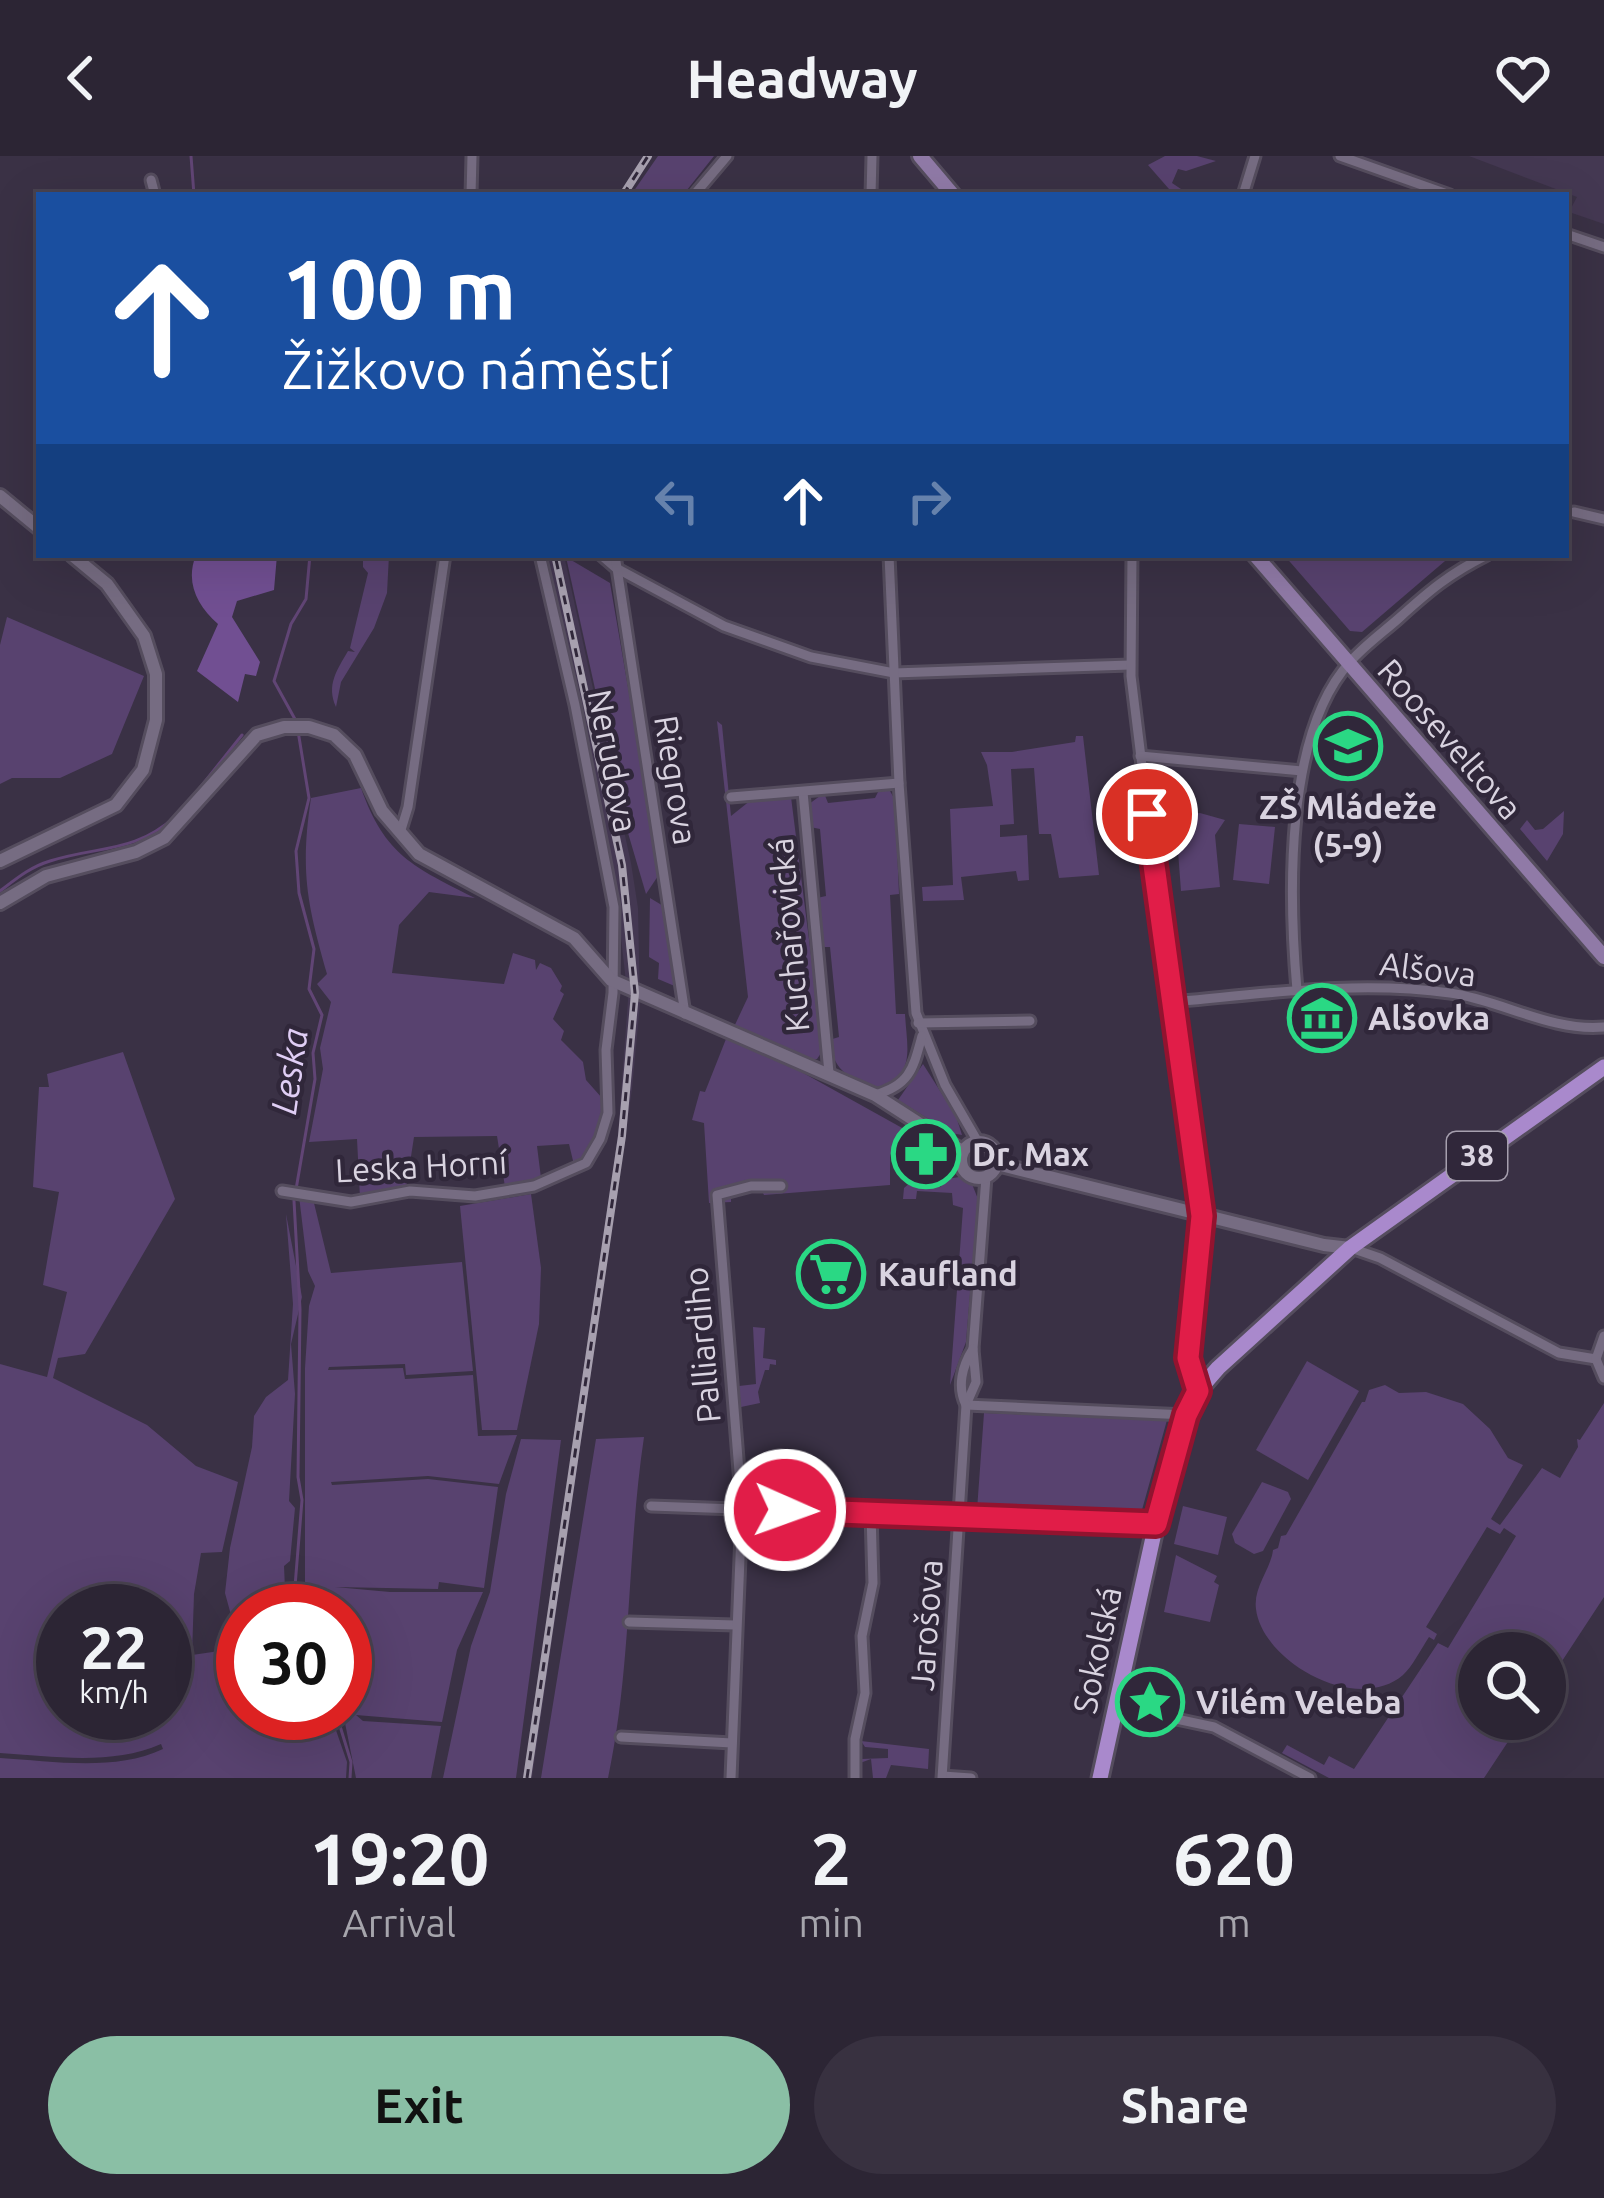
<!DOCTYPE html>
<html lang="en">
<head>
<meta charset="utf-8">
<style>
	:root { --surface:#2c2534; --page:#383140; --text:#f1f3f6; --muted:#a6a5ac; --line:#48424f; --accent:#8abfa5 }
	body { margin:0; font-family:Ubuntu,sans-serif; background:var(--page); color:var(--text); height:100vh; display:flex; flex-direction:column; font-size:45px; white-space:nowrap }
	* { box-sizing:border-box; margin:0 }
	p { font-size:39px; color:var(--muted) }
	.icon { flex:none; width:66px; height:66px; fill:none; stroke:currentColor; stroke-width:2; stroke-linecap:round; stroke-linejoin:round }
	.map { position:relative; height:1622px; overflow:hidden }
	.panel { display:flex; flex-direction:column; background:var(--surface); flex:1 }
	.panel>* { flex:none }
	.guide { position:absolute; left:36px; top:36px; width:1533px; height:366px; border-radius:0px; box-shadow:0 12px 48px #0002,0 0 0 3px var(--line); background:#1a4fa0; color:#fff; overflow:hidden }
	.buttons { position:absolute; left:1458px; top:1476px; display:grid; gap:24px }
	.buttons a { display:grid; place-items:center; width:108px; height:108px; border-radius:50%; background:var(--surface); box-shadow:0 12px 48px #0002,0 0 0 3px var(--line); font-size:60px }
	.speed { position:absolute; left:36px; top:1428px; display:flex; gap:24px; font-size:60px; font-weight:700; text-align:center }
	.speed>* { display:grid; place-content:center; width:156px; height:156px; border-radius:50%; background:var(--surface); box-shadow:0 12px 48px #0002,0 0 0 3px var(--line); line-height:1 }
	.speed small { font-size:30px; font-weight:400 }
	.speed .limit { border:18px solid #d22; background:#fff; color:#111 }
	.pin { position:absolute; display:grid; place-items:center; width:102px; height:102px; color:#fff; margin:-51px; border:6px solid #fff; border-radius:50%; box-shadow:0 3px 12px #0007 }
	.me { position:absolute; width:132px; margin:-66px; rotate:92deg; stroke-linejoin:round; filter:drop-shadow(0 0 9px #0008) }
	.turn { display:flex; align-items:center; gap:42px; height:252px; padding:0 48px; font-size:54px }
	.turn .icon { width:156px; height:156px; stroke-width:2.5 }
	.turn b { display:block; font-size:84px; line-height:102px }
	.lanes { display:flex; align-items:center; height:114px; padding:0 48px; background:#0003; justify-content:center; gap:60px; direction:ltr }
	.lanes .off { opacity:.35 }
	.eta { display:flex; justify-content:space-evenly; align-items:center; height:204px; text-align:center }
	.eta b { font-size:72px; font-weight:700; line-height:84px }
	.primary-button { display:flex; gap:24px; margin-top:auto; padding:24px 48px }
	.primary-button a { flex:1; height:138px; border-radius:72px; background:var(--accent); color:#111; font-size:48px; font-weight:700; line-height:138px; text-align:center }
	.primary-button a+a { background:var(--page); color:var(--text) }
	header { display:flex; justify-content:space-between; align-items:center; height:156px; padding:0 48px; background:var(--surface); font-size:54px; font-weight:700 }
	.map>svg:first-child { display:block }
</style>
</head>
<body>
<header><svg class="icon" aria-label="back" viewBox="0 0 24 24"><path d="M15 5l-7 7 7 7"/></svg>Headway<svg class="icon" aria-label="heart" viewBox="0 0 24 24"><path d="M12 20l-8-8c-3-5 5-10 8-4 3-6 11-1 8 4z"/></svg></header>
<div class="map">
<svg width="1604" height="1622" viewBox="0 0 1604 1622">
	<rect width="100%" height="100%" fill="#3a3145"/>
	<g fill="#443852">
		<path d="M1469,0H1604V68L1569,56L1577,41Z"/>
		<path d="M546,399H564L631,707L638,752L640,848L632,933L532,1622H524L618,979L628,844L613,710Z"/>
	</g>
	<g fill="#58426f" fill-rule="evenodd">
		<path d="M658,0H714L683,39H631Z"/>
		<path d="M1165,0H1197L1216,5L1186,15L1178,13L1172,27L1190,39H1163L1169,33L1148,9Z"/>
		<path d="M363,399H389L387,437L374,472L341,526L336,551C326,529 337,514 348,495L355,496L350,492L368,417L363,411Z"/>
		<path d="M1284,399H1452L1362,476L1350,475Z"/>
		<path d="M566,401L610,427L660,717L646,738L623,660Z"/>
		<path d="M7,461L144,520L112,598L60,622H12L0,628V489Z"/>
		<path d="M717,565L722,569L731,660L751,644L791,641L823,894L817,903L809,904L733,873L748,841Z"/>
		<path d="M1076,580H1083L1099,719L1059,722L1051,678H1039L1034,612L1011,613L1014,668L1000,669V681L1027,679L1029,724L1018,725L1016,715L961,721L964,744L923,745L922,731L953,729L950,653L993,650L987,609L981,596H1012L1075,586Z"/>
		<path d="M361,632C385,700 414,711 475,742L429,736L399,769L392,817L504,828L513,797L535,804L536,814L540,807L551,812L562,830L560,835L564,838L553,863L564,875L561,884L583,906L586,924L602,942L600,984L575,1013L569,988L537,990L541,1022L505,1031L497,980L414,981L406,1033L360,1042L357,983L309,986L323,913L320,892L331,846L317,828L327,818C307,748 300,715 311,642Z"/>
		<path d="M880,632L890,635L895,644L899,738L890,739L896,858H905C907,894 916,917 879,934C849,920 835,919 829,884L839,881L830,791H821L817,742L826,740L820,673L810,671L809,648L824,637L828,647L875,642Z"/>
		<path d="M1564,655L1563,678L1547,705L1520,673L1527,664L1535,674L1543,673Z"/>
		<path d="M1200,657L1225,664L1215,679L1220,731L1181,735L1177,682L1187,681H1171L1168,661Z"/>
		<path d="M1239,668L1275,671L1269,728L1233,724Z"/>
		<path d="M650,742L665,751L677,831L658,823L659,807L649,801Z"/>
		<path d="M726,883L789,909L904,973L890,999V1029L764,1039L762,1035L731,1037V1046L709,1047L704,967L692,964L700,935L705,936Z"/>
		<path d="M123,896L175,1043L85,1198L58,1202L53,1222L147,1269L196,1310L238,1326L222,1396L201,1397L194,1438L192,1499L240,1492L225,1437L230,1392L252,1291L254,1260L266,1241L288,1224L293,1148L286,1058L302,1141L291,1188L295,1238L289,1345L295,1352L290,1405L284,1410L286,1455H243V1557H330L347,1606L346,1622H0V1602C52,1605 114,1616 163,1593L161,1588C111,1610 52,1600 0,1597V1208L47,1221L67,1136L43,1129L59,1036L33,1031L39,931H49L47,918ZM63,1455H165V1557H63Z"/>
		<path d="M923,908L956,960L962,979L951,977L898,944Z"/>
		<path d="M959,1021L972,1028L978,1043L966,1186L950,1229L963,1052L953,1049L952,1037L917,1035L916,1043H903L904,1032L911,1026L923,1025L925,1032L941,1031L942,1024Z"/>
		<path d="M531,1038L541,1112L539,1168L517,1274H482L460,1050Z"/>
		<path d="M299,1040L313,1043L331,1117L462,1106L473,1215L406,1219L405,1208L329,1211L328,1214L403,1212L405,1223L473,1219L478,1280L517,1279L499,1328L428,1320L331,1326L332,1329L428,1323L498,1331L484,1432L439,1426L438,1433L335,1431L390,1436H483L457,1494L442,1566L356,1559L363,1565L441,1570L431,1622H356L343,1557L345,1455H305V1212L309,1150L315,1130L308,1115Z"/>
		<path d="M753,1171L765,1172L763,1202L776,1204V1209L770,1208L769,1214H765L758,1236L760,1247L741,1251L739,1230L756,1228Z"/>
		<path d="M1307,1205L1359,1235L1308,1324L1256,1294Z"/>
		<path d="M1385,1229L1399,1237L1426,1236L1463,1248L1490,1273L1508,1302L1523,1309L1491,1363L1500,1369L1542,1312L1560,1322L1578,1291L1577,1283L1580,1284L1604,1247V1441L1545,1531V1497H1479V1563H1523L1484,1622H1329L1282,1597L1287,1589L1324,1609L1329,1600L1354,1613L1438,1487L1448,1492L1516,1380L1504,1372L1500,1378L1487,1371L1426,1471L1437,1478L1434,1484L1429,1481C1421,1493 1412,1511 1403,1519C1356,1559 1262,1505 1256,1453C1253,1431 1271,1413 1273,1394L1278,1392L1281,1380L1286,1379L1362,1246H1365L1369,1234Z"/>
		<path d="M984,1257L1167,1264L1140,1361L1108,1360L1105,1352L1029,1350L1026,1356L977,1354Z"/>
		<path d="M644,1281C627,1394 632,1510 608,1622H541L596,1283Z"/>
		<path d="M521,1283L561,1284L516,1622H443L471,1490L490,1436L506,1338Z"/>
		<path d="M747,1313L793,1316V1326L784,1327L783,1345L750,1343Z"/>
		<path d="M1262,1326L1288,1336L1291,1343L1263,1395L1254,1398L1235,1387L1232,1378Z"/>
		<path d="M1183,1350L1227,1361L1218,1399L1174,1388Z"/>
		<path d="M1176,1399L1217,1420L1214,1426L1219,1429L1210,1466L1164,1456Z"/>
		<path d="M861,1585L929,1593L928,1613L891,1609L886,1622H873L871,1603L860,1607L861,1603L888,1602V1593L865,1591Z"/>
	</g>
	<path fill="#714f92" d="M196,399H277L274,434L237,445L232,461L260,506L256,520L245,518L238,546L197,515L218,468C197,450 185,426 196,399Z"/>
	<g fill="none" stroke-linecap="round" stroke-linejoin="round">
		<g stroke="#614575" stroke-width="3">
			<path d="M191,0L194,39"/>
			<path d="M296,565L274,525L291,468L306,443L310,399"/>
			<path d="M187,648L242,579"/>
			<path d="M0,735C16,723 30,711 50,705C101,689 133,698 176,660"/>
			<path d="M293,1455L302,1344L298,1321L300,1153L294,1045L315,923L313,897L322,859L309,833L314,793L299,737L296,695L309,642L298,575"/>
			<path d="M336,1557L351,1606L350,1622"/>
		</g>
		<g stroke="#554d5e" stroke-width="15">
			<g id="minor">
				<path d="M1340,0L1450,39"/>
				<path d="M151,24L155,39"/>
				<path d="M471,39L472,0"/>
				<path d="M694,39L727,0"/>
				<path d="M871,39L872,0"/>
				<path d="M1243,39L1255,0"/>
				<path d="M1566,78L1604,91"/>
				<path d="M1574,356L1604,363"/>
				<path d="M601,399L616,412L724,470L811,501L894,517L1130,509"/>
				<path d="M615,399L685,858"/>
				<path d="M889,399L899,627L916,857L945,929L978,986"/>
				<path d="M1132,399L1131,520L1171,846L1202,1060L1188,1202L1198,1235"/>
				<path d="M1140,600L1302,615"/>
				<path d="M803,636L829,917"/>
				<path d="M731,641L899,627"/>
				<path d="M400,677L408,651L445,399"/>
				<path d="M1297,834C1289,743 1284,578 1350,506C1364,490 1382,477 1398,463C1430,434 1449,418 1487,399"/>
				<path d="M1171,846C1263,838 1358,824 1450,837C1501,844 1551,876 1604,871"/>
				<path d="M918,867L1030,865"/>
				<path d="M875,939C910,929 913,913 922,880"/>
				<path d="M282,1035L351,1046L410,1035L475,1040L534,1030L586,1007L600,983L608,957L606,894L613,837L614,751L575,549L540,399"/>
				<path d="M1351,1092L1380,1102L1559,1197L1596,1203"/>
				<path d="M1604,1180L1596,1203L1604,1222"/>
				<path d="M966,1249L976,1226L973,1193L986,1021"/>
				<path d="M966,1249L1186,1259"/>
				<path d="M651,1350L1156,1368"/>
				<path d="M629,1466L735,1469"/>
				<path d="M1115,1550L1214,1571L1310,1622"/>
				<path d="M621,1581L732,1587"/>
				<path d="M943,1620L971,1622"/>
				<path d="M731,1622L742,1353L717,1039L751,1030H781"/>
				<path d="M855,1622V1583L865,1537L862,1480L873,1427L871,1357"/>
				<path d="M942,1622L966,1249C957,1231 962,1210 973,1193"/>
			</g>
		</g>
		<g stroke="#554d5e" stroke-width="18">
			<g id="tertiary">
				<path d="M0,340L39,372"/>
				<path d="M0,705L116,649L143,614L156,564V518L144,480L107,428L72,399"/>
				<path d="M0,747L46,720L136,696L164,682L257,579L284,571H309L334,579L355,599L382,655L419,698L574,782L611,824L875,939L962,995"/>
				<circle cx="979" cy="1004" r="18"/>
				<path d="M997,1008L1324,1089L1350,1092"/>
			</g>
		</g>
		<g stroke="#554d5e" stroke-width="20">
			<g id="secondary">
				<path d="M920,0L953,39"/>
				<path d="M1255,399L1604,801"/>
			</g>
		</g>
		<g stroke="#554d5e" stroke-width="21">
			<path id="primary" d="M1100,1622L1156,1368L1186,1259L1198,1235L1218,1212L1350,1092L1604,911"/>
		</g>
		<use href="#minor" stroke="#766c82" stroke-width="9"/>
		<use href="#tertiary" stroke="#766c82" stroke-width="12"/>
		<use href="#secondary" stroke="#907aa7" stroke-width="14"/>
		<use href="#primary" stroke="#a989cc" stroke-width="15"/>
		<g stroke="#a7a0af" stroke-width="8">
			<g id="rail">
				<path d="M623,39L648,0"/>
				<path d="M527,1622L622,980L635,837L622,709L555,399"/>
			</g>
		</g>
		<use href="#rail" stroke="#30273a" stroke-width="3" stroke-dasharray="9" stroke-linecap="butt"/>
	</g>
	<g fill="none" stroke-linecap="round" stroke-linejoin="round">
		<g stroke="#92132f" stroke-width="30">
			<path id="route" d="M785,1354L1156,1368L1186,1259L1198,1235L1188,1202L1202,1060L1147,658"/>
		</g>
		<use href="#route" stroke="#e11d48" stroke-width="21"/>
	</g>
	<defs>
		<g id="school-ring" transform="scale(3.45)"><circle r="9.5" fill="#30273a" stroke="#2ad884" stroke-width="1.5"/><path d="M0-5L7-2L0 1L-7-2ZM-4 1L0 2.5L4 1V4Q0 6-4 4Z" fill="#2ad884"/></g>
		<g id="museum-ring" transform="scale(3.45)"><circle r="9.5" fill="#30273a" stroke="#2ad884" stroke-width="1.5"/><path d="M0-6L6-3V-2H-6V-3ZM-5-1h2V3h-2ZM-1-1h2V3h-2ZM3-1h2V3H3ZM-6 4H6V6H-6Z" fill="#2ad884"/></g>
		<g id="pharmacy-ring" transform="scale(3.45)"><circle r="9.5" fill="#30273a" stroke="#2ad884" stroke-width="1.5"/><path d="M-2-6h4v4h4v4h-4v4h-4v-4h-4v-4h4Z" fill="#2ad884"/></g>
		<g id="supermarket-ring" transform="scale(3.45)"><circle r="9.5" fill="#30273a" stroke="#2ad884" stroke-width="1.5"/><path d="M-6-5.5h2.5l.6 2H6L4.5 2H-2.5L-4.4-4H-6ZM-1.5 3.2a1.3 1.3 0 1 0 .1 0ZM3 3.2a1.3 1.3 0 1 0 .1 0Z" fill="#2ad884"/></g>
		<g id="sight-ring" transform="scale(3.45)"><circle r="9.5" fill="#30273a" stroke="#2ad884" stroke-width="1.5"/><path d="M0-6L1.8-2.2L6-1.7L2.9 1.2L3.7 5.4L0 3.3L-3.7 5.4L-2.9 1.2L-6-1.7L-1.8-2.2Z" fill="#2ad884"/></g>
	</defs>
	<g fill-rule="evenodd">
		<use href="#school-ring" x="1348" y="590"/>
		<use href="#museum-ring" x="1322" y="862"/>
		<use href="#pharmacy-ring" x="926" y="998"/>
		<use href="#supermarket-ring" x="831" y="1118"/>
		<use href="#sight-ring" x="1150" y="1546"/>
	</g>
	<g text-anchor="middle" stroke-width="9" stroke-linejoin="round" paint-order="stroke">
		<rect fill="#30273a" stroke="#a69fae" stroke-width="3" x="1447" y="976" width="60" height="48" rx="9"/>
		<g font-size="30" font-weight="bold" fill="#d9d3e0">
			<text x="1477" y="1010">38</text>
		</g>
		<g font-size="33" fill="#d9d3e0" stroke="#30273a">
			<text transform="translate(1450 583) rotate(49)" y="12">Rooseveltova</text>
			<text transform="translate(613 605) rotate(79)" y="12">Nerudova</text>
			<text transform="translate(676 624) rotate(81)" y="12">Riegrova</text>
			<text transform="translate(789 779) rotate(-95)" y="12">Kuchařovická</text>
			<text transform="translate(1428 813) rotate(7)" y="12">Alšova</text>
			<text transform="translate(421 1010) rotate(-3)" y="12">Leska Horní</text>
			<text transform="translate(702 1189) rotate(-95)" y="12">Palliardiho</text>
			<text transform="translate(926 1469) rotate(-86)" y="12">Jarošova</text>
			<text transform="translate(1097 1494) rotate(-78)" y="12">Sokolská</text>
		</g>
		<g font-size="33" font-weight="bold" fill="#d9d3e0" stroke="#30273a" text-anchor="start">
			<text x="1348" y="663" text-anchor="middle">ZŠ Mládeže<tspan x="1348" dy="38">(5-9)</tspan></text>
			<text x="1368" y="874">Alšovka</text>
			<text x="972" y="1010">Dr. Max</text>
			<text x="878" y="1130">Kaufland</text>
			<text x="1196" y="1558">Vilém Veleba</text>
		</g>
		<g font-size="36" font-style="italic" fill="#e0cef5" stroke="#30273a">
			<text transform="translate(289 915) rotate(-82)" y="13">Leska</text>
		</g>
	</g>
</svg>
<div class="buttons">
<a><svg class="icon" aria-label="search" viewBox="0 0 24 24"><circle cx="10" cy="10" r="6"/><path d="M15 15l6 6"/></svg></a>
</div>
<div class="speed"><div>22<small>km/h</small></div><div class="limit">30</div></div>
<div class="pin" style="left:1147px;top:658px;background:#d93025"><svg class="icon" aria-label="arrive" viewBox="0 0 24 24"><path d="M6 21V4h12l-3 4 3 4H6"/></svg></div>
<svg class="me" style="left:785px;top:1354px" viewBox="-20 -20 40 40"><circle r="17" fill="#e11d48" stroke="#fff" stroke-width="3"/><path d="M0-11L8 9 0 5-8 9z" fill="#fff"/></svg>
<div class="guide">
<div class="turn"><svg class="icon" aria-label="ahead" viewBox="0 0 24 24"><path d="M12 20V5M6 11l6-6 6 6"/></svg><div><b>100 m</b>Žižkovo náměstí</div></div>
<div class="lanes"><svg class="icon off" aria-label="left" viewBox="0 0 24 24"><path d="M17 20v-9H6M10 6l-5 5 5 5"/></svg><svg class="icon" aria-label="ahead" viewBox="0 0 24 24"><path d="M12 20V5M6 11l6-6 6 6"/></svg><svg class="icon off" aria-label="right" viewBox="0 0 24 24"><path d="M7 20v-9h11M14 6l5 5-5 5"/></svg></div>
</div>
</div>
<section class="panel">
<div class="eta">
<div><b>19:20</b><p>Arrival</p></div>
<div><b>2</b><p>min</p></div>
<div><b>620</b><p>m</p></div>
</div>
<div class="primary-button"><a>Exit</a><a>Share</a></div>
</section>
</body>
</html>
